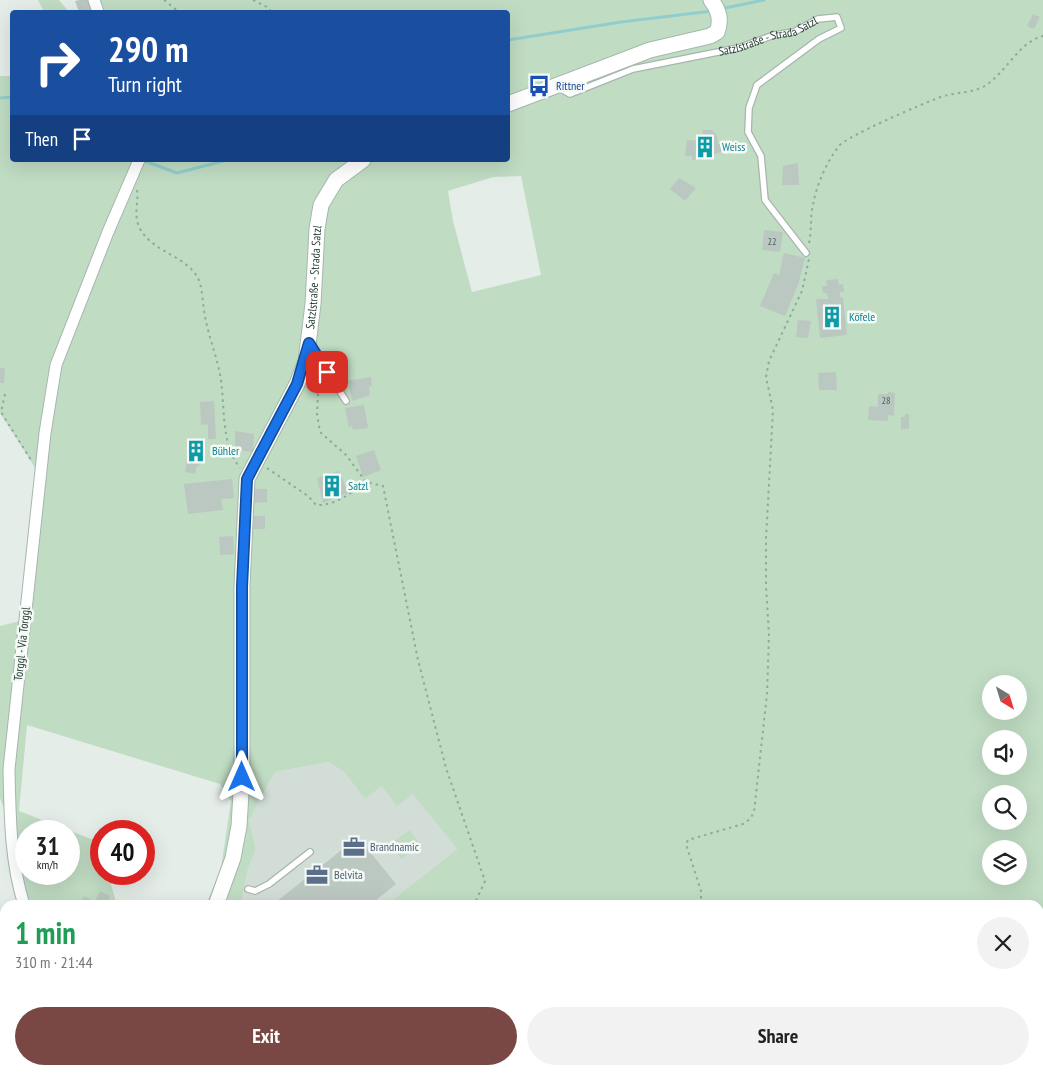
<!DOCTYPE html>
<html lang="en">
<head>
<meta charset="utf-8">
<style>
	:root { --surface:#fff; --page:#f2f2f2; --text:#202124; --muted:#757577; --accent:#794744 }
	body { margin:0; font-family:"PT Sans Narrow",sans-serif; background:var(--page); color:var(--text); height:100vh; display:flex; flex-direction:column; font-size:19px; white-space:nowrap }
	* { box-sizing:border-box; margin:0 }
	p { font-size:16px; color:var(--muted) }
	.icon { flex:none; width:28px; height:28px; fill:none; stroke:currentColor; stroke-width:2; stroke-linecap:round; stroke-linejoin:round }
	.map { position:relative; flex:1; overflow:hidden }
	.details { position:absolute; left:0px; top:900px; width:1044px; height:175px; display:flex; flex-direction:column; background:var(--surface); border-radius:15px 15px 0 0; box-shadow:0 5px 20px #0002 }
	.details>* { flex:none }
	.guide { position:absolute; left:10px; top:10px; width:500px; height:152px; border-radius:5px; box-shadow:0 5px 20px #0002; background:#1a4fa0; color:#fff; overflow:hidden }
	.needle { width:32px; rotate:142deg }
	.controls { position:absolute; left:982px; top:675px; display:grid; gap:10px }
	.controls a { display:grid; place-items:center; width:45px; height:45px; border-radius:50%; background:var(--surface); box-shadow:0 5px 20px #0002; font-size:25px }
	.speed { position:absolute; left:15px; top:820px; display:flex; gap:10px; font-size:25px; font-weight:700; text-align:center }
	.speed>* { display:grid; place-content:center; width:65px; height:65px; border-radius:50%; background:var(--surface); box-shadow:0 5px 20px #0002; line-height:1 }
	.speed small { font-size:12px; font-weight:400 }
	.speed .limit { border:8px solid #d22; background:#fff; color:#111 }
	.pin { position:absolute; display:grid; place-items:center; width:42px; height:42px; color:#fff; margin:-21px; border-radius:10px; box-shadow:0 2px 8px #0006 }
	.me { position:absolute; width:55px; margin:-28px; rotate:0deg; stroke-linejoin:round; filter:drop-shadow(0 0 4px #0008) }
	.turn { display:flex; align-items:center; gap:18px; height:105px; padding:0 15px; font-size:22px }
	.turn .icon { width:65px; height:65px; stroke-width:2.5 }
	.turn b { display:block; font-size:35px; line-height:42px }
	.then { display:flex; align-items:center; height:48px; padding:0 15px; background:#0003; gap:10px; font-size:19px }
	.round { display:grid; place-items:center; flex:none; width:52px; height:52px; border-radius:26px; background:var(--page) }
	.summary { display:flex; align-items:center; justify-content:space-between; height:85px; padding:0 15px }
	h1 { font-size:30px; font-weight:800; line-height:38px; color:#1e9e55 }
	.primary-button { display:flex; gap:10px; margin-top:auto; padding:10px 15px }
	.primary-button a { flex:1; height:58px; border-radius:30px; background:var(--accent); color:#fff; font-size:20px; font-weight:800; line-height:58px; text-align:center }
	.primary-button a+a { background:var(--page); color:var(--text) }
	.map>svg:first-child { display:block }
</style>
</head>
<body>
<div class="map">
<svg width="1043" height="1075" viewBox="0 0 1043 1075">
	<rect width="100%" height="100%" fill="#e5ede8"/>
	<path fill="#d3ddd7" d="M329,762L344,772L365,799L382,786L413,793L457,849L386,905H241L247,872L256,849L249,820L275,772Z"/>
	<g fill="#c0dcc3" fill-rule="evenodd">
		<path d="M38,0H59L69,12H44Z"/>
		<path d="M94,0H1043V1075H450L449,1070H1039V905H386L457,849L413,794L397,806L382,786L365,799L344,772L329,762L275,772L249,820L256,849L247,872L241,905H206L221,868L231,801L220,784L27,725L19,811L99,842L101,874H108L117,905H24L10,824L0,798V626L24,620L41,477L0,413V76H12V160H508V12H98ZM521,176L541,275L472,292L453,221L448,191L493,177ZM991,684H1019V711H991ZM991,739H1019V766H991ZM991,794H1019V821H991ZM26,831H69V874H26ZM991,849H1019V876H991Z"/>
		<path d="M410,830L420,844L401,859L390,844Z"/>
		<path d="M84,1070H290L288,1075H86Z"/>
	</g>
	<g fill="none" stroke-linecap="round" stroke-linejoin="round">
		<g stroke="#92cdcd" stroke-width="3">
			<path d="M720,9L764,0"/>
			<path d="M508,40L621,22L712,11"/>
			<path d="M0,98L12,97"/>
			<path d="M142,160L177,173L227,160"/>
		</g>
	</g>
	<g fill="#bbc8c1">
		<path d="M80,0H89L93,12H79L75,1Z"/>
		<path d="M1033,14L1040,17L1034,29L1027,26Z"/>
		<path d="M703,130H712L717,136L718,144L724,143V151L703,158L696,157L695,160H692V156H685L687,140L702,141Z"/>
		<path d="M798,163L799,185H782L783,166Z"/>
		<path d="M679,178L696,188L685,201L670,189Z"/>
		<path d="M764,230L783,232L780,252L762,250Z"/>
		<path d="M784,253L805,258L799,282L785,316L760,306L774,273L779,275Z"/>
		<path d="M838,279L839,285L843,284L844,292H840V297L843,298L847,335L820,338L816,299H828L827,293H823L822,286H827L826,280Z"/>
		<path d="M798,320L811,321L808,338L796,337Z"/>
		<path d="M0,368H5L4,383H0Z"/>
		<path d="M836,372L837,390H819L818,373Z"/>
		<path d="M371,377L372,386L369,387L370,395L352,401L348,381Z"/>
		<path d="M888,392L895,393L894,416L888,415V421L868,420L869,406L878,407V394H888Z"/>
		<path d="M214,401L216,439H208V424L201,425L200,402Z"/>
		<path d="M364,405L368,428L353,430L352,426L349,427L345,408Z"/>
		<path d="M905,414H909V428L901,430V417H905Z"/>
		<path d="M235,431L254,434L253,452L235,450Z"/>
		<path d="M191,438L204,441L199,466H197L195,474L185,472Z"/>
		<path d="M374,450L381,470L363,477L356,456Z"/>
		<path d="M339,471L348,493L323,503L317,478Z"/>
		<path d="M232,479L234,498L221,499L223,510L188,514L184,484Z"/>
		<path d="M252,489H267V502L252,503Z"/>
		<rect x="252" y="516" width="13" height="13"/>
		<path d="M233,536L234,554L220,555L219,537Z"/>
		<path d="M358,837L396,884L370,905H272Z"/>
		<path d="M100,891L110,896L106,905H93Z"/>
		<path d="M84,896L94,901L92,905H80Z"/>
	</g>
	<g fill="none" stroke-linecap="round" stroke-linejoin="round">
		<g stroke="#a8b5ae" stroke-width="8">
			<g id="lane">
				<path id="s1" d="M558,87L570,94L633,69L738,48L774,35L794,32L818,19L837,17L841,28L819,39L757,85L749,108L748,132L761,156L765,200L806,253"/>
				<path d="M311,346L346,401"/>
				<path d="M248,889L255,891L269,884L310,852"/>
			</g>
		</g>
		<g stroke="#a8b5ae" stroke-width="13">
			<g id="street">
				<path d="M94,0L98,12"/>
				<path d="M24,905C10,861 10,814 9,769L45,433L56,365L108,232L139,160"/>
				<path d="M84,1070L86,1075"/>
			</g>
		</g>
		<g stroke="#a4b8ae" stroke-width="17">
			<g id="secondary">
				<path d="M508,104L650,50L710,36L717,32C722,20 719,10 711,0"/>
				<path id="s2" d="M216,905L233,858L239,826L242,777V587L247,479L297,384L306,361L313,304L317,229L321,205L336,180L363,160"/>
				<path d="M149,1075L150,1070"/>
			</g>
		</g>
		<g stroke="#88ae9c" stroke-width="2" stroke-dasharray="2.5 4" stroke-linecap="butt">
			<path d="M164,0L179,12"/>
			<path d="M253,0L269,8L271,12"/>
			<path d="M137,190C139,201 134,212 138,224C148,253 191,255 200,283C203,295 203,309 206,321C210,341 218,360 221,380C225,409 221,444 240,468"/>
			<path d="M809,243C812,230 810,217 813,205C816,186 827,161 839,146C847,136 922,104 938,98C953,92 968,94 983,87C1006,74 1018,42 1043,36"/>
			<path d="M319,374L317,414L320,432L346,455L366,482L383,486L418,660L446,768L485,881L474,905"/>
			<path d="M5,394L1,412L31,460"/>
			<path d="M267,468L308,496L316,505C335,506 351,493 366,482"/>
			<path d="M701,905V891L686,844L688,840L743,824L750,819L754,812L767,694L769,635L766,586V539L773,410L766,377L769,361L802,291L809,259"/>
			<path d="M0,997L2,973"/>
			<path d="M264,1070V1075"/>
			<path d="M501,1070L504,1075"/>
			<path d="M690,1075L691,1070"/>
		</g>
		<use href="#lane" stroke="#fff" stroke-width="5.5"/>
		<use href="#street" stroke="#fff" stroke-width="11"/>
		<use href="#secondary" stroke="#fff" stroke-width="15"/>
	</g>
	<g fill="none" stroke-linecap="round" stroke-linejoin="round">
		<g stroke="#114b97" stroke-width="12">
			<path id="route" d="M242,777V587L247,479L297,384L309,343L327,372"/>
		</g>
		<use href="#route" stroke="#1a73e8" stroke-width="9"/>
	</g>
	<defs>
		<g id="bus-bare" transform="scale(1.725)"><path d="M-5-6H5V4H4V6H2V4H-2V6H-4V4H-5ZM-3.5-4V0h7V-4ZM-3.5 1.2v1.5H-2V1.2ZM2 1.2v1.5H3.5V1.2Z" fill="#1a4fb4" stroke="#f5faf7" stroke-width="2.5" paint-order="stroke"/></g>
		<g id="building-bare" transform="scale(1.725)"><path d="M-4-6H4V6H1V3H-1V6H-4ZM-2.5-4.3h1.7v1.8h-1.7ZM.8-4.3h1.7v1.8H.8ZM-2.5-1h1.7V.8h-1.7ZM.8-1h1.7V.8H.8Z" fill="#0f9aa8" stroke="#f5faf7" stroke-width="2.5" paint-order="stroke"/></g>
		<g id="office-bare" transform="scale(1.725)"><path d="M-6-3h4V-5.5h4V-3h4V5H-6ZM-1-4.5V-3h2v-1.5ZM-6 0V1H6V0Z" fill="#5c6f8a" stroke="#f5faf7" stroke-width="2.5" paint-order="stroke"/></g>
	</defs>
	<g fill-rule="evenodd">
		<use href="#bus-bare" x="539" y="86"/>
		<use href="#building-bare" x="705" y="147"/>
		<use href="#building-bare" x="832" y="317"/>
		<use href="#building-bare" x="196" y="451"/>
		<use href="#building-bare" x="332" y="486"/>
		<use href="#office-bare" x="354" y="847"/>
		<use href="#office-bare" x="317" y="875"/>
	</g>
	<g text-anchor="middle" stroke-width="5" stroke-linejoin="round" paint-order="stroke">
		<g font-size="10" fill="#4b6056">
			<text x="772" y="245">22</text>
			<text x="886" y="404">28</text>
		</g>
		<g font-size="12" fill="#263d33" stroke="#f5faf7">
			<text dy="4" stroke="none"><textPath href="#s1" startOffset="221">Satzlstraße - Strada Satzl</textPath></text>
			<text dy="4" stroke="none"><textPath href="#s2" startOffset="646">Satzlstraße - Strada Satzl</textPath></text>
			<text transform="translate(22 644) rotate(-84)" y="4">Torggl - Via Torggl</text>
		</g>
		<g font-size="12" fill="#164399" stroke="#f5faf7" text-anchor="start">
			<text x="556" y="90">Rittner</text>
		</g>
		<g font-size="12" fill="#0d838f" stroke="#f5faf7" text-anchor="start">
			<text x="722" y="151">Weiss</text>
			<text x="849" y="321">Köfele</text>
			<text x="212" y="455">Bühler</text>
			<text x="348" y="490">Satzl</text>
		</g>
		<g font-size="12" fill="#4e5e75" stroke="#f5faf7" text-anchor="start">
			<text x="370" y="851">Brandnamic</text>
			<text x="334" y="879">Belvita</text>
		</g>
	</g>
</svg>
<div class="controls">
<a><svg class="needle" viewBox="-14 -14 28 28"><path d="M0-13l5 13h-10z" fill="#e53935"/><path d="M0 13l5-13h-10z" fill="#757577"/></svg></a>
<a><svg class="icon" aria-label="sound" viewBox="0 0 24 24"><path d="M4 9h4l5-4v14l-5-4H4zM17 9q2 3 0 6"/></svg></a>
<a><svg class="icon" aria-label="search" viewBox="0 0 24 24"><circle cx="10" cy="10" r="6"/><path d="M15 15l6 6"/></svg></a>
<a><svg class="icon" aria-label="layers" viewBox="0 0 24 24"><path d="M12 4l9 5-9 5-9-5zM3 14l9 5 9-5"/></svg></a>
</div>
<div class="speed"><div>31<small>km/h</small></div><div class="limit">40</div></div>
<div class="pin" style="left:327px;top:372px;background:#d93025"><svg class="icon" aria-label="arrive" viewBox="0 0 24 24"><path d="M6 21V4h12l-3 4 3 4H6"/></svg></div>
<svg class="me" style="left:242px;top:777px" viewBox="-20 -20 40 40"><path d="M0-17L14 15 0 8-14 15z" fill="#1a73e8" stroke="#fff" stroke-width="4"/></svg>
<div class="guide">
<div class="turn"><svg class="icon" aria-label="right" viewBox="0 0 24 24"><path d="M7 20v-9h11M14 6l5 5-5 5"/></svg><div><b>290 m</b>Turn right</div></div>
<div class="then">Then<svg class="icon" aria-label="arrive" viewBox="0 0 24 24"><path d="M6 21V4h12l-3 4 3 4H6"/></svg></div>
</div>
<section class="details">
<div class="summary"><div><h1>1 min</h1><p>310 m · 21:44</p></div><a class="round"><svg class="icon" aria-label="close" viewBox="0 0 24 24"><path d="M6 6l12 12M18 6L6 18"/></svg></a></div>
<div class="primary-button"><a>Exit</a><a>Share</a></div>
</section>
</div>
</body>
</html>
